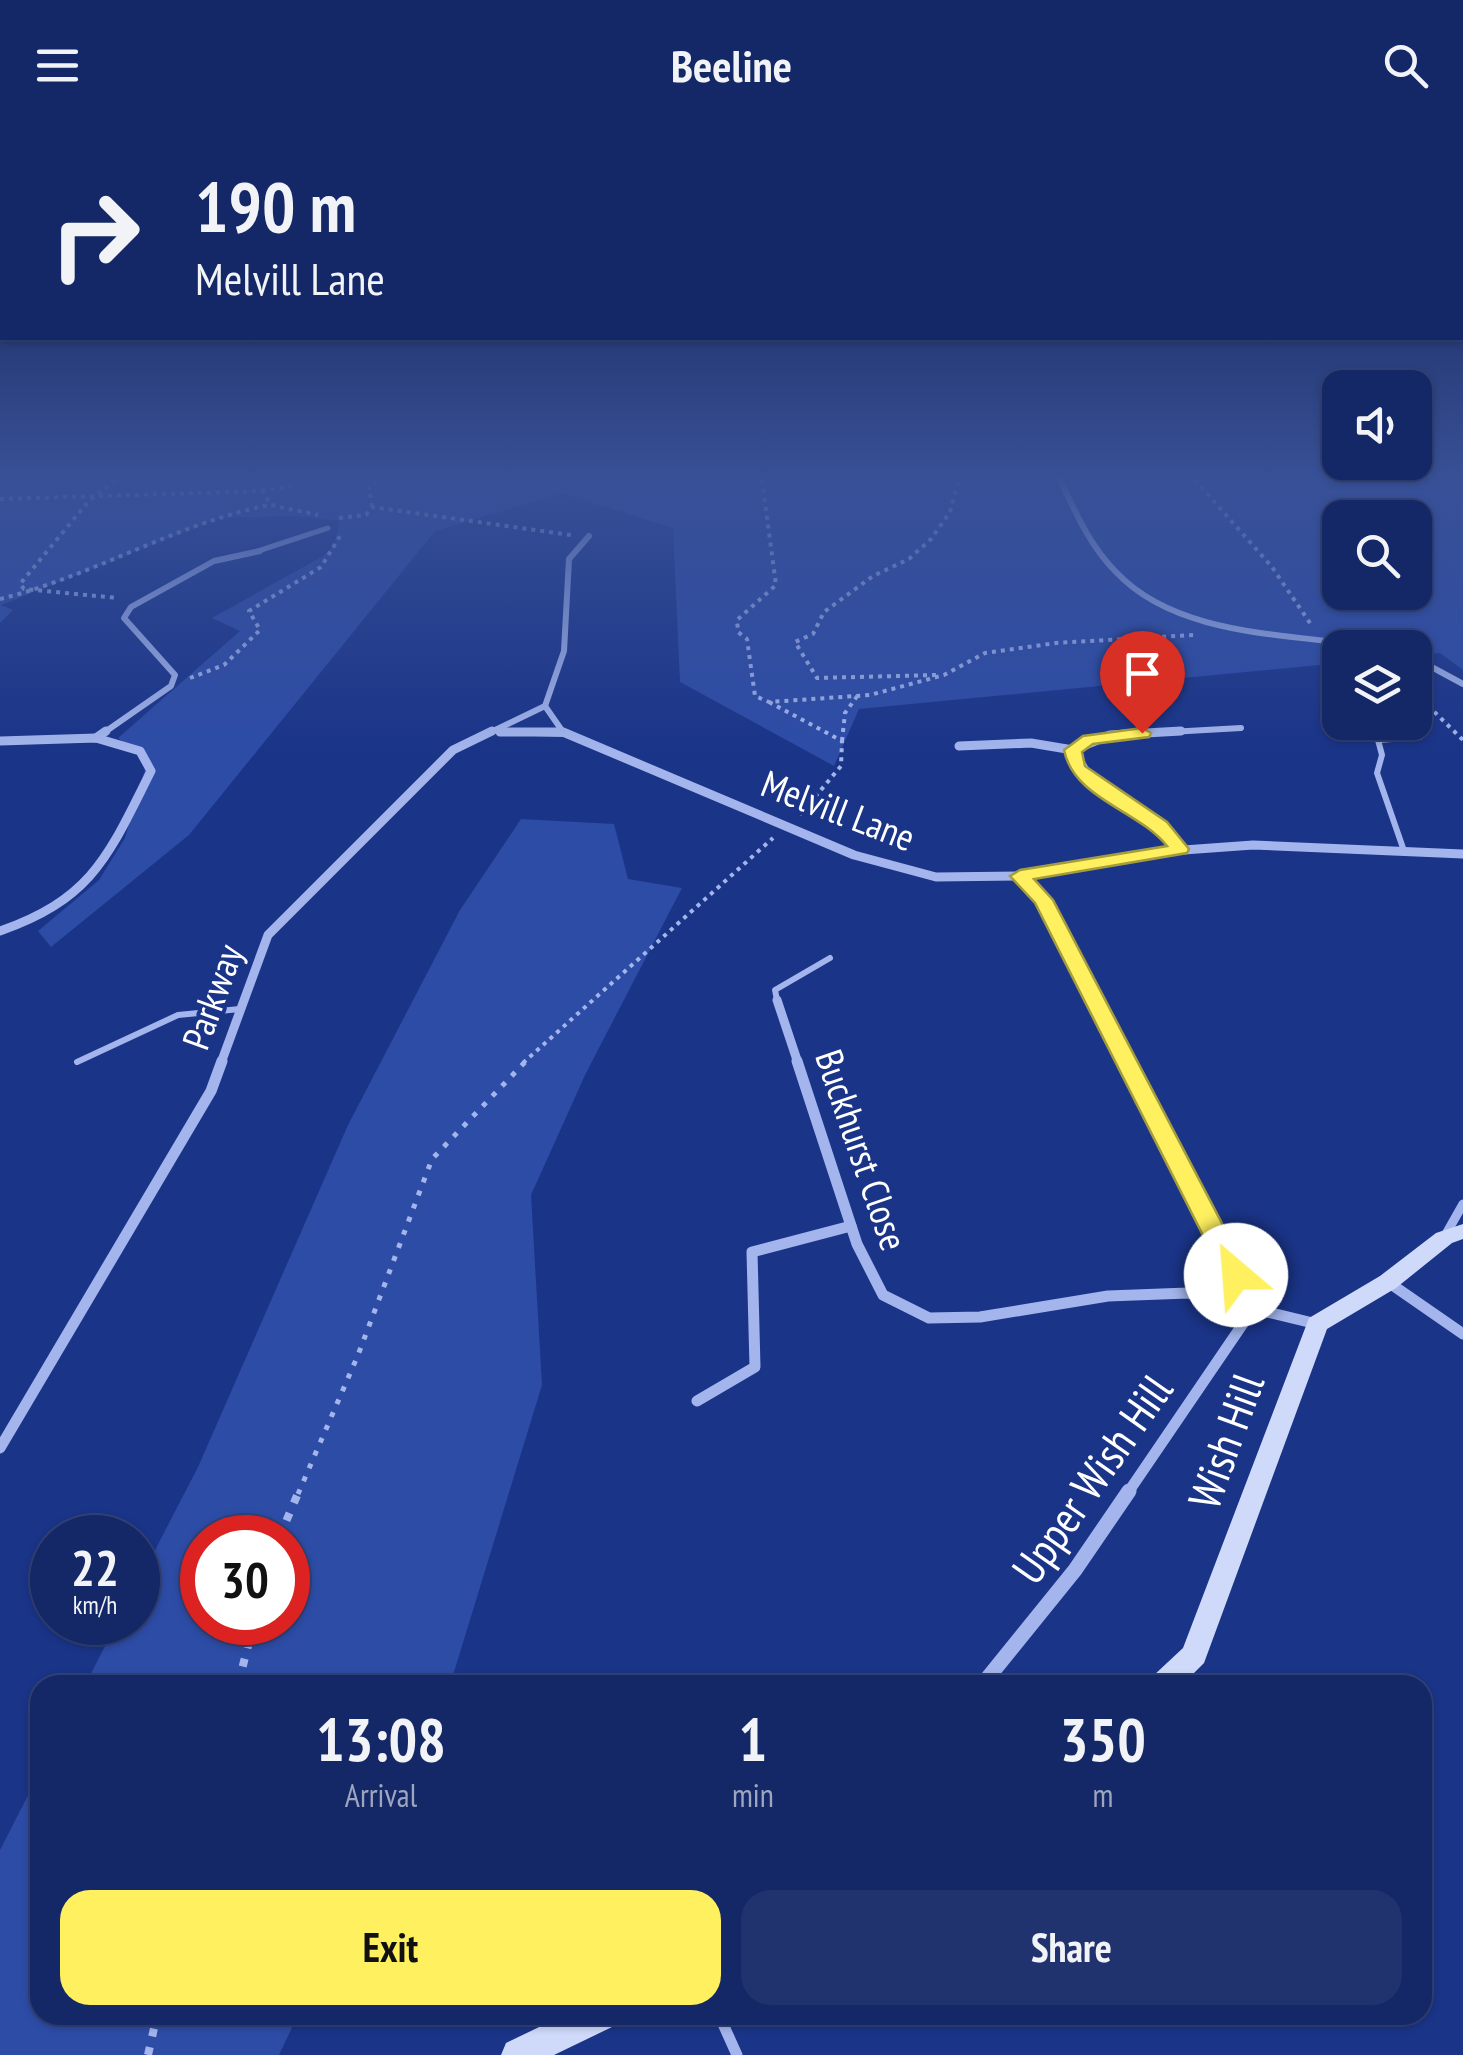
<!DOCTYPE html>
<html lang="en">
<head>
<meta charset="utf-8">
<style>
	:root { --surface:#142766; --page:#21336f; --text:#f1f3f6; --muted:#9da5bf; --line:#33447a; --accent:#fef05f }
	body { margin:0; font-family:"PT Sans Narrow",sans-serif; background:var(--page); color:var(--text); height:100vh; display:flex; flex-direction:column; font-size:38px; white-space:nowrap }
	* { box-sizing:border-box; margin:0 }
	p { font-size:32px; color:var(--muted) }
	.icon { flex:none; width:55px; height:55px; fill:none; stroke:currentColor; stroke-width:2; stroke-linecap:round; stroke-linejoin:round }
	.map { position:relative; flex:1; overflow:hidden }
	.drawer { position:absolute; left:30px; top:1545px; width:1402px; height:350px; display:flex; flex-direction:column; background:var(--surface); border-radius:30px; box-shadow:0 2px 8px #0004,0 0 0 2px var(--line) }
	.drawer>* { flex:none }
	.banner { position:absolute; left:0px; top:0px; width:1465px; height:210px; box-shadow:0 2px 8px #0004,0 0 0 2px var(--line); background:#142766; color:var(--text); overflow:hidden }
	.tools { position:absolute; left:1322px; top:240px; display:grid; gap:20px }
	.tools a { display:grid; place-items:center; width:110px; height:110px; border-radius:20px; background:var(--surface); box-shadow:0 2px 8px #0004,0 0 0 2px var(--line); font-size:50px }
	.speed { position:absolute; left:30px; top:1385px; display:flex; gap:20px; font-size:50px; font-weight:700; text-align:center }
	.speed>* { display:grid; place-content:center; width:130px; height:130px; border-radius:50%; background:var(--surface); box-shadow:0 2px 8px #0004,0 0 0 2px var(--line); line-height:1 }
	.speed small { font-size:25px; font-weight:400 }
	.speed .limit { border:15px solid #d22; background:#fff; color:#111 }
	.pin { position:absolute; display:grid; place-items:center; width:85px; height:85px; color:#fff; margin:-102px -42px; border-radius:50% 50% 50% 0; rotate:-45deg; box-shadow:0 0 10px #0007 }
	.pin .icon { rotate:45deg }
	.me { position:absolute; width:110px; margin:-55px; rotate:333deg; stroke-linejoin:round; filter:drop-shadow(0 0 8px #0008) }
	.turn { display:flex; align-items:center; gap:35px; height:210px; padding:0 30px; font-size:45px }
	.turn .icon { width:130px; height:130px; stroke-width:2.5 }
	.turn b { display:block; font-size:70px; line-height:85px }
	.eta { display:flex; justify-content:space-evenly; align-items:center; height:170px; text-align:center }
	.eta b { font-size:60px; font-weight:800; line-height:70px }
	.button { display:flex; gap:20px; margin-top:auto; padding:20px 30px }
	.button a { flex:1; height:115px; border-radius:30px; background:var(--accent); color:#111; font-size:40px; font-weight:800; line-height:115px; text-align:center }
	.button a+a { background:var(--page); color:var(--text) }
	header { display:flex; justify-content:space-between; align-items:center; height:130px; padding:0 30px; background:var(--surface); font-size:45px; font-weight:800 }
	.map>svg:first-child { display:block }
</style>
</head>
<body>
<header><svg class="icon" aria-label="menu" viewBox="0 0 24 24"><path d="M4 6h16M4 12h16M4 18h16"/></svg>Beeline<svg class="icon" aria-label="search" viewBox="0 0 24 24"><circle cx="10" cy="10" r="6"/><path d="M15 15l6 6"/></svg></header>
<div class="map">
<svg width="1463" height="1925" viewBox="0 0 1463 1925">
	<rect width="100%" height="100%" fill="#1a3488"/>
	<g fill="#2d4ca6" fill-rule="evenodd">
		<path d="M0,350H1463V540L1440,523L1415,525V518H1340V533L859,579L834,636L680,552L673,398L563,363L435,401L189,705L51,817L38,801L99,750L125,708L147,632L118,608L240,501L212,488L323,426L334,415L340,391L296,386L219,388L1,475L13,480L0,493ZM1340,388H1415V462H1340Z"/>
		<path d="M521,689L614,694L628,749L682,758L586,943L531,1065L542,1255L450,1555H85L117,1493L138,1492V1453L198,1337L348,995L460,780ZM202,1408H288V1492H202Z"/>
		<path d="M40,1642V1885H298L279,1925H0V1720Z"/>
	</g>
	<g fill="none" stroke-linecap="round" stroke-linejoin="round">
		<g stroke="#a3b5ec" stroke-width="4" stroke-dasharray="4 5" stroke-linecap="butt">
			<path d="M115,350L88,372L20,454L24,459L118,468"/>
			<path d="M762,350L776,455L737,490L738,502L747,509L755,566L769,572L870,565L944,545L985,523L1056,513L1194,505"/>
			<path d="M1195,350L1272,437L1312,496"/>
			<path d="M262,361L289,356L294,350"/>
			<path d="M0,369L262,361L271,375L318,385"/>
			<path d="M372,377L369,356L378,350"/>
			<path d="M339,388L366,385L372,377L571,405"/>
			<path d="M0,469C93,446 175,394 269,375"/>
			<path d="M936,545L817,548L795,512L813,504L824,482L873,446L909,429L931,409L950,382L959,350"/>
			<path d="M190,548L224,535L260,500L249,481L321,437L340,406"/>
			<path d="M1415,563L1463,610"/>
			<path d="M769,572L842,611L841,636L800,685"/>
			<path d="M842,611L845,583L858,565"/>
			<path d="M523,933L773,708"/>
		</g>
		<path stroke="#a3b5ec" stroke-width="5" stroke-dasharray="5 9" stroke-linecap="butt" d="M298,1364L358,1225L432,1029L526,931"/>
		<g stroke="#a3b5ec" stroke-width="8" stroke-dasharray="8 11" stroke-linecap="butt">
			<path d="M279,1408L299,1361"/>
			<path d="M238,1555L254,1492"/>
			<path d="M148,1925L157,1885"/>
		</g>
		<g stroke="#a3b5ec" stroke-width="5">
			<path d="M258,421L328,398"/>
			<path d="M1363,592L1373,604"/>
		</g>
		<g stroke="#a3b5ec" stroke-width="6">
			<path d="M1371,601L1378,610"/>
			<path d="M1403,718L1377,643L1382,625L1378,610L1420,607"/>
			<path d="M777,870L775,860L830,828"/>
			<path d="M77,932L178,885L240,879"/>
		</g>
		<path stroke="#a3b5ec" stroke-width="9" d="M1446,1104L1463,1074"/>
		<path stroke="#a3b5ec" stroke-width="11" d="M719,1885L737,1925"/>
		<g stroke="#a3b5ec" stroke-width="6">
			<path d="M1060,350C1076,383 1090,416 1116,442C1179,509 1295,503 1379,518"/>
			<path d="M1415,528L1463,554"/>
			<path d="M545,576L563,602"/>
			<path d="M500,602L567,604"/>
			<path d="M102,604L171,556L175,545L124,488L131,477L214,431L260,421"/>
			<path d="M487,604L545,576L564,521L569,429L589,406"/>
			<path d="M1134,604L1241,598"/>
		</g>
		<g stroke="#a3b5ec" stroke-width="9">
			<path d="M500,602H563L854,725L936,747L1020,746L1156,722L1253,715L1463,724"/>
			<path d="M96,608L106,601"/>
			<path d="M0,611L96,608L140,621L151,641C109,724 94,768 0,801"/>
			<path d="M959,616L1031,613L1073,620"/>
			<path d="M1180,719L1152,689L1092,652L1073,620L1110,605L1181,601"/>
			<path d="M1019,746L1043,771L1126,933"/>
			<path d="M777,870L798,933"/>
			<path d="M221,933L268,805L453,620L492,601"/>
		</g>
		<g stroke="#a3b5ec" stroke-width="11">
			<path d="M797,931L857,1114L883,1165L929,1188L980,1187L1108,1166L1188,1163L1317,1194"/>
			<path d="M1125,931L1253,1179L1127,1364"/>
			<path d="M1388,1152L1463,1204"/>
			<path d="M697,1271L755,1237L752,1122L851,1096"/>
			<path d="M0,1318L211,961L222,931"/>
		</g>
		<path stroke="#a3b5ec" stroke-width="15" d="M982,1555L1075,1440L1129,1361"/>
		<g fill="#cfd9f9" fill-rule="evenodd">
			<path d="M1463,1094V1109L1452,1113L1396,1158L1327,1199L1204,1533L1182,1555H1149L1153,1546L1183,1518L1309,1188L1380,1146L1436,1103Z"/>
			<path d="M564,1885H616L612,1897L554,1925H501L506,1913Z"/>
		</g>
	</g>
	<linearGradient id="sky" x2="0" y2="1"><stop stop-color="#0e1d4b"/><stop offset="0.56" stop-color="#385096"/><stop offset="1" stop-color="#385096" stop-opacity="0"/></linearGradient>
	<rect width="1463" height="620" fill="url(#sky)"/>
	<path fill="#fef05f" stroke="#a59c3e" stroke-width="2.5" d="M1142,598L1151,603L1149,607L1093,614L1082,622L1085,636L1167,692L1189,719L1187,723L1034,749L1053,770L1249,1145L1236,1154L1223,1145L1035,773L1010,746L1020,740L1167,716C1138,680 1074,669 1064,620L1083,606Z"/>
	<g text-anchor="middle" stroke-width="8" stroke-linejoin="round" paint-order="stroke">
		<g font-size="38" fill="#fff" stroke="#1a3488">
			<text transform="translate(838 681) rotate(21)" y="13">Melvill Lane</text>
			<text transform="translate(213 867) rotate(-70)" y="13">Parkway</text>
			<text transform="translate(861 1020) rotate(71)" y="13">Buckhurst Close</text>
		</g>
		<g font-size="45" fill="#fff" stroke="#1a3488">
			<text transform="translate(1226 1311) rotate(-70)" y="16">Wish Hill</text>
			<text transform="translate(1092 1349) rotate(-55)" y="16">Upper Wish Hill</text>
		</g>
	</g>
</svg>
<div class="tools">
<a><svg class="icon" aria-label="sound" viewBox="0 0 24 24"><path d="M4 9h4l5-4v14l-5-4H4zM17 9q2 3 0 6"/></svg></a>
<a><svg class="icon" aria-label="search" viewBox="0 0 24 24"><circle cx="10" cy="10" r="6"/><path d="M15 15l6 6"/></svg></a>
<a><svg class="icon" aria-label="layers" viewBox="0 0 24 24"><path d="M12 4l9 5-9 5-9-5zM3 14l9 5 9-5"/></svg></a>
</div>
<div class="speed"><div>22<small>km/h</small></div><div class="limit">30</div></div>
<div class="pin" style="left:1142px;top:603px;background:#d93025"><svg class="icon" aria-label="arrive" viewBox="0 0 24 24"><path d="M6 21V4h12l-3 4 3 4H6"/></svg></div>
<svg class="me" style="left:1236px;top:1145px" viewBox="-20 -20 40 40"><circle r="19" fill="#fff"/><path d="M0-13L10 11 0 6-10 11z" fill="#fef05f"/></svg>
<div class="banner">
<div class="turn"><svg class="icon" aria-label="right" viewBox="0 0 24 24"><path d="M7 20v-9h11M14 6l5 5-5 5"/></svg><div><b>190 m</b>Melvill Lane</div></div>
</div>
<section class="drawer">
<div class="eta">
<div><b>13:08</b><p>Arrival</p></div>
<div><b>1</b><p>min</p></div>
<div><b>350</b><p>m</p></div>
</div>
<div class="button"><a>Exit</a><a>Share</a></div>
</section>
</div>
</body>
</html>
